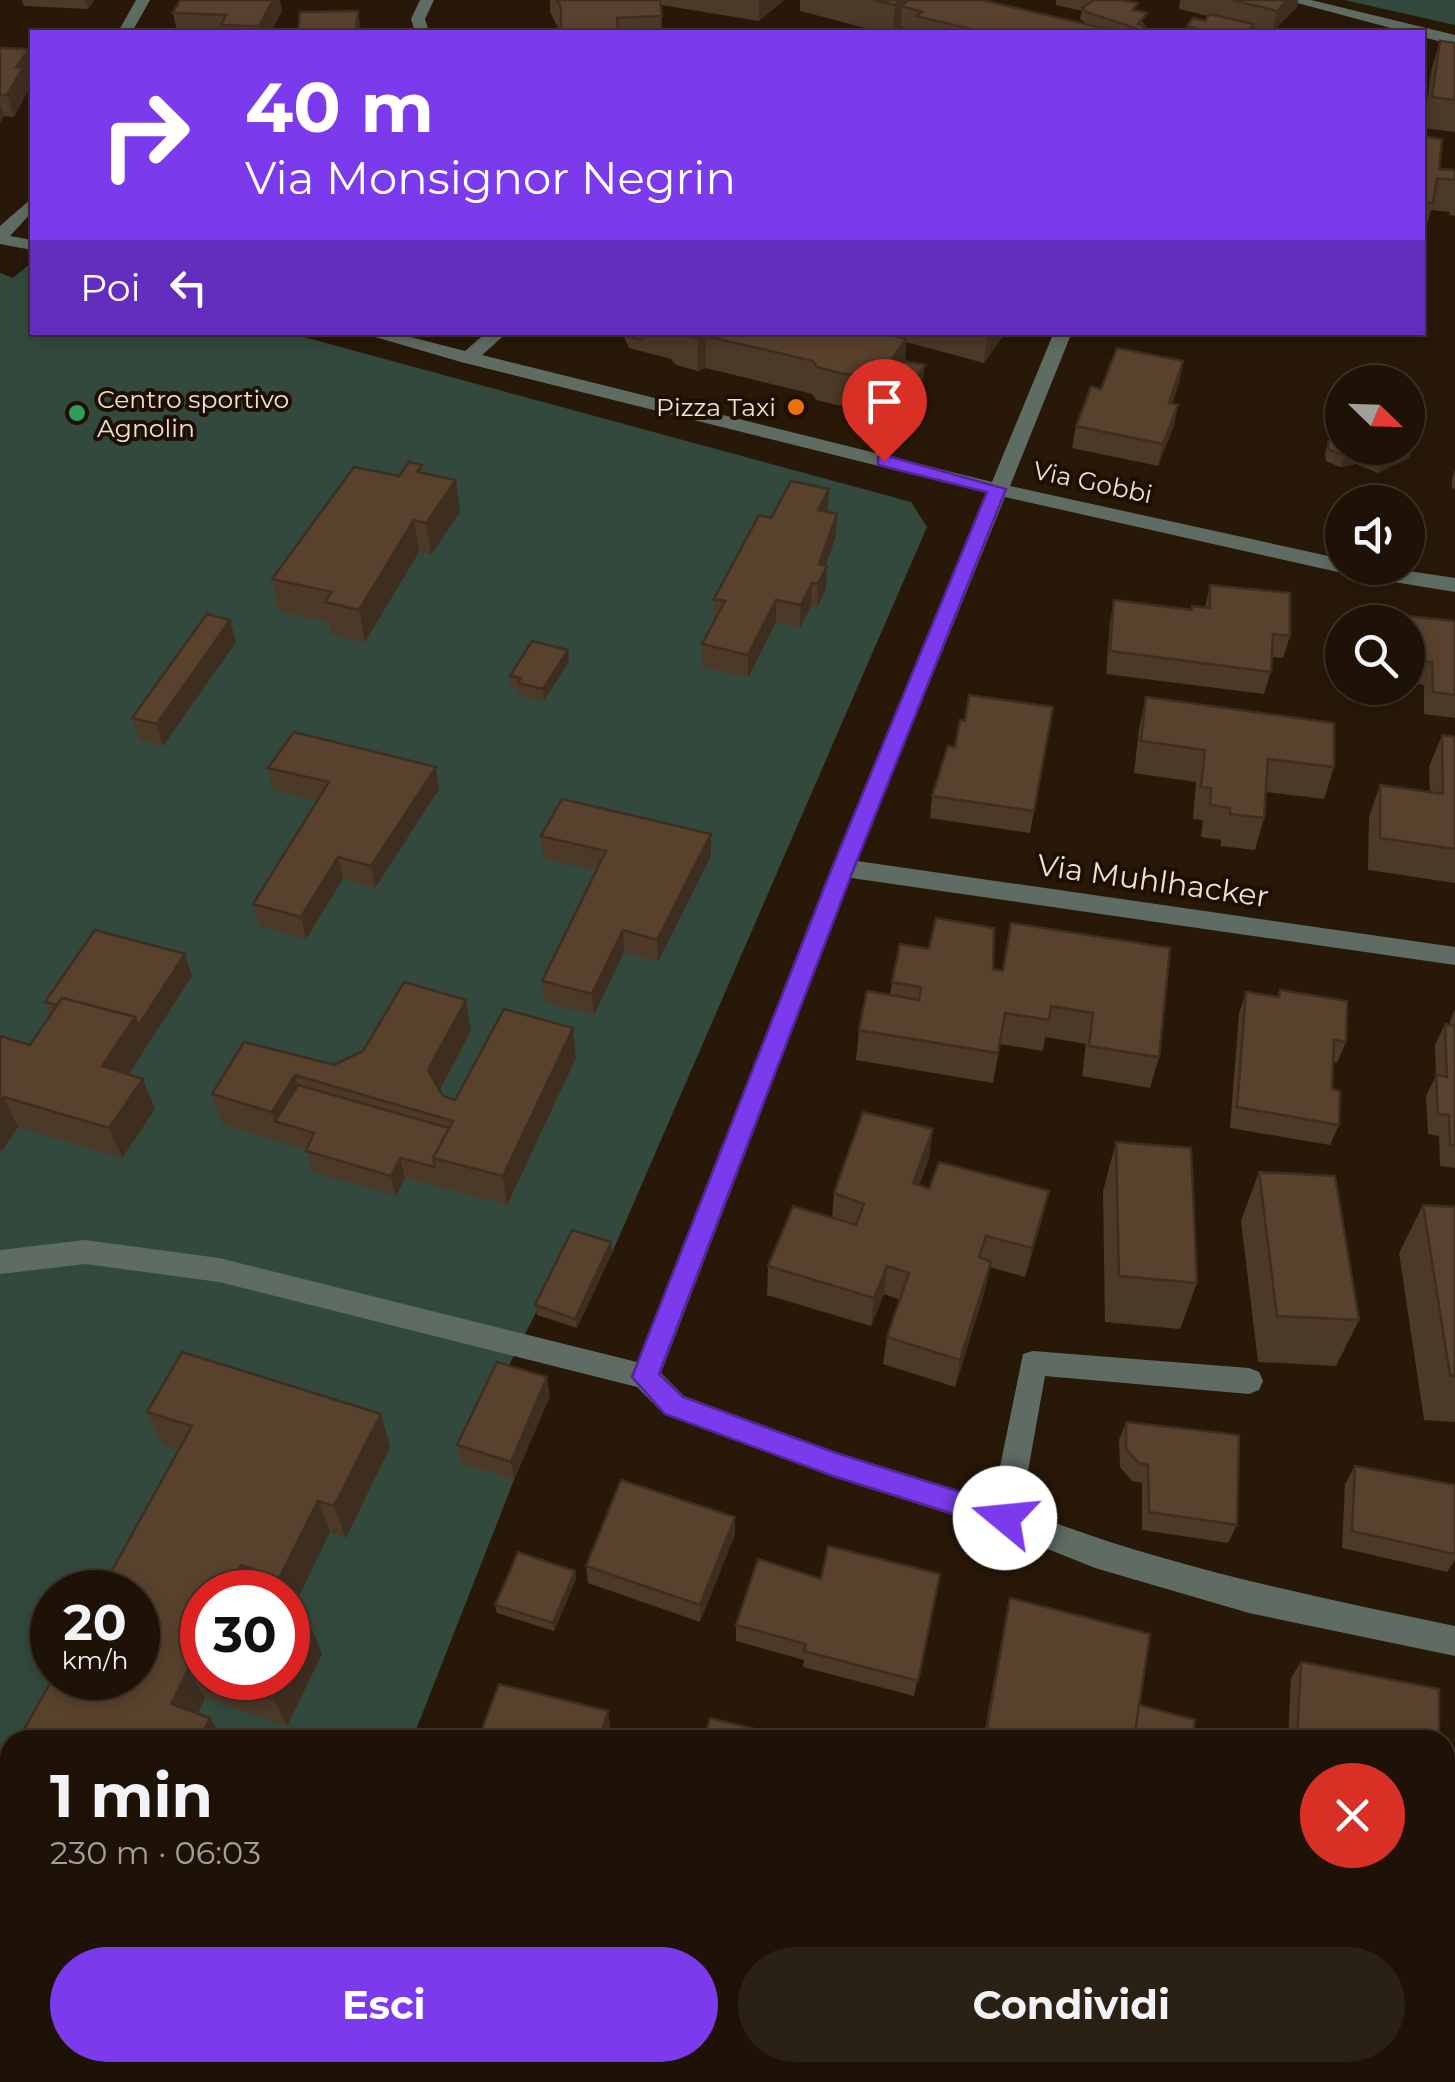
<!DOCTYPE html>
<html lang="it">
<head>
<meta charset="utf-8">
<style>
	:root { --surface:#1e1206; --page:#2b2014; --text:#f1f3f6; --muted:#a19e9b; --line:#3c3228; --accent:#7c3aed }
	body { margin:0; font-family:Montserrat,sans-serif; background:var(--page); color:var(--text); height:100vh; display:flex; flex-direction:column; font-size:38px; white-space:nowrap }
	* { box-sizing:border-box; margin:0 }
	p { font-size:32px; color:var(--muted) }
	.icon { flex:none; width:55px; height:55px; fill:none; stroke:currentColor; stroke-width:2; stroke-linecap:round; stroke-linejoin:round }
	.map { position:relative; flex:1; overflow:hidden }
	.drawer { position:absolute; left:0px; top:1730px; width:1455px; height:352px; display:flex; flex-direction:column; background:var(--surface); border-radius:30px 30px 0 0; box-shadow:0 5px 15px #0003,0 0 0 2px var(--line) }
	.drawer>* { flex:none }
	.banner { position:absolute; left:30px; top:30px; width:1395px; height:305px; border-radius:0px; box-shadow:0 5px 15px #0003,0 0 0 2px var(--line); background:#7c3aed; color:#fff; overflow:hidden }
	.needle { width:65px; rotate:113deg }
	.tools { position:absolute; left:1325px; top:365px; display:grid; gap:20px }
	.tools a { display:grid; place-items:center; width:100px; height:100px; border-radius:50%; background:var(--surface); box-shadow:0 5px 15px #0003,0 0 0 2px var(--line); font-size:50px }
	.speed { position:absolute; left:30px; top:1570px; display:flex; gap:20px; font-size:50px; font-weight:700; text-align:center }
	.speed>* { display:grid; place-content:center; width:130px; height:130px; border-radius:50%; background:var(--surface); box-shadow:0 5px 15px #0003,0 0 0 2px var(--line); line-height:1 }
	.speed small { font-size:25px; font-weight:400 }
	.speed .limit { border:15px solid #d22; background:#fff; color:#111 }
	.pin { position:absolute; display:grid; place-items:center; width:85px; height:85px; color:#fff; margin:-102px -42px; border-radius:50% 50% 50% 0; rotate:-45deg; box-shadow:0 0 10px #0007 }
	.pin .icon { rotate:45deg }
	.me { position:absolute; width:110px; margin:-55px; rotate:287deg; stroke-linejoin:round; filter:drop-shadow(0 0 8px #0008) }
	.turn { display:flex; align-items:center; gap:35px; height:210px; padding:0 50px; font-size:45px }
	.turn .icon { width:130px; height:130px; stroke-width:2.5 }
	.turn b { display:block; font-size:70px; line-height:85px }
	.then { display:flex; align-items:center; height:95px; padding:0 50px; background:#0003; gap:20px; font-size:38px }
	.round { display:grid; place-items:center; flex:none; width:105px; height:105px; border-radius:52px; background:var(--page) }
	.head { display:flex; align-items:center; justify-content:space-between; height:170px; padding:0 50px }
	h1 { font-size:60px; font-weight:700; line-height:75px }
	.cta { display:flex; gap:20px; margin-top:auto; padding:20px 50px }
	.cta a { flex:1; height:115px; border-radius:60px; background:var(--accent); color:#fff; font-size:40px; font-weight:700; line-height:115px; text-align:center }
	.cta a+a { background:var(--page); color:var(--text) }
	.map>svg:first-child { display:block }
</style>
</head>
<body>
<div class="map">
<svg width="1455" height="2082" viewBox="0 0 1455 2082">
	<rect width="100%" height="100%" fill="#281808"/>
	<g fill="#33493d" fill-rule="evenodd">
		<path d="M1344,0H1455V25Z"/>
		<path d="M32,262V332L289,333L911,502L927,527L612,1253L573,1240L501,1381L514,1480L412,1740H10V2072L281,2073L278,2082H0V273L13,278ZM52,1592H138V1678H52ZM202,1592H288V1678H202Z"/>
	</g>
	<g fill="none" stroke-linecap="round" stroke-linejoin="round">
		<g fill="#5f6c64" fill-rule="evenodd">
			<path d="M136,0H150L132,32H118Z"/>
			<path d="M420,0H434L425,19L429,32H415L411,19Z"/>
			<path d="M1286,0H1311L1455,35V45L1422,37V32H1406Z"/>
			<path d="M32,198V212L10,236L32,240V250L0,244V226Z"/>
			<path d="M358,332H391L465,351L487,332H508L482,355L992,482L1054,332H1072L1010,486L1342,559V568H1388L1455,578V592L1351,575L1005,497L857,861L1455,947V965L851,878L661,1373L684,1396L836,1452L993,1501L1023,1354L1033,1351L1249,1368L1259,1372L1263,1381L1259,1390L1249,1394L1045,1376L1021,1510C1162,1566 1307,1595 1455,1626V1656L1249,1613L1095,1568L1003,1531L836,1478L664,1414L637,1387L219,1282L85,1264L0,1274V1250L85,1240L219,1258L637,1362L831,868L987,493L461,362Z"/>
			<path d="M1269,2072H1305L1306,2082H1270Z"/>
		</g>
	</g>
	<g fill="#4c3927">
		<path d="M22,0H94L88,9L24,6Z"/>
		<path d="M550,0H784L759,21L661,5L662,32H560L550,12Z"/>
		<path d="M800,0H982L1094,26L1085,23L1080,19L1082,11L1056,5V0H1125L1137,11L1145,26L1144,32H915L901,27L896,32H881L800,11Z"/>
		<path d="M1180,0H1298L1297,7L1272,32L1253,27L1252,32H1186L1187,26L1205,21L1208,16L1179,9Z"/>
		<path d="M282,11L271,32H177L173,13Z"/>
		<path d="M1440,41L1455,43V132L1424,128L1431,71Z"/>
		<path d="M0,48L29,49L32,63V73L27,81L29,89L14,117L4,116L0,123Z"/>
		<path d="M1422,136L1439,169L1455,170V216L1449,215L1450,212L1431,210L1424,235H1422Z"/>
		<path d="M625,332H1006L984,363L906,342L905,361L925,365L921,391L907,410L877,411L837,405L816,400L812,394L706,368L698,371L676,365L671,359L629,348L625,339Z"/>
		<path d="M1183,361L1179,383L1172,404L1178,405L1173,428L1158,466L1072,448L1076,426L1101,389Z"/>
		<path d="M1328,442L1342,448L1413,447L1409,458L1378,473L1356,464L1340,467L1326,461L1325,454Z"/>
		<path d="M422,465L423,473L460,512L431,555L419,552L365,642L331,635L329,622L279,611L272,579L399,476Z"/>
		<path d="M1455,470V489L1452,488V479Z"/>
		<path d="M827,512L836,536L825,566H827L826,589L817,607L811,606L800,628L776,622L748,678L702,667V644L714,622V599L771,518Z"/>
		<path d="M1210,585L1290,636L1283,658L1272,657L1271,672L1264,694L1106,674L1110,622L1114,600L1191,610L1205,608Z"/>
		<path d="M1368,612L1455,621V718L1424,714V685L1408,682V622H1364Z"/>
		<path d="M236,642L163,746L139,740L132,718Z"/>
		<path d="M569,661L544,701L519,695L518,689L511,687L510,676Z"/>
		<path d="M1146,697L1334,767L1324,799L1266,792L1264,818L1255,850L1221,846V840L1201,837L1203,820L1193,819L1196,782L1134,773L1139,729Z"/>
		<path d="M1053,707L1030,833L930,818L932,796L965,721Z"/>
		<path d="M1442,735L1455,737V883L1368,870L1369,817L1380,785L1430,792L1429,767Z"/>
		<path d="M268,768L439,789L375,888L343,879L306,939L259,926L253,904L318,801L273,790Z"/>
		<path d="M541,836L711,856L658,962L624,952L594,1015L545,1002L542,981L596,871L543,858Z"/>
		<path d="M1011,923L1159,1057L1150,1088L1082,1076L1086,1044L1045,1037L1043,1051L1000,1044L993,1083L856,1060L859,1030L890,995L892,982L993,969L1003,971Z"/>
		<path d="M185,954L192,976L129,1074L155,1109L122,1158L18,1127L2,1151L0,1150V1036L30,1045L50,1015L45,1002Z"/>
		<path d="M1280,990L1346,1042L1337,1063L1333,1062L1332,1089L1339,1125L1330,1145L1230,1128L1239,1013L1246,992L1277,997Z"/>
		<path d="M466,1000L471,1031L440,1090L443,1096L455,1100L576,1058L507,1205L405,1178L396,1196L312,1172L307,1150L222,1124L212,1094L334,1065Z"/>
		<path d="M1455,1009V1168L1440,1166L1439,1136L1428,1134L1426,1096L1436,1076L1435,1045L1445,1024L1450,1025V1021Z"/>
		<path d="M1116,1142L1197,1283L1180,1329L1105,1322L1103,1191Z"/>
		<path d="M929,1159L919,1185L929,1189L1049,1191L1042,1220L1025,1277L990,1267L985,1290L955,1387L883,1364L887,1337L900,1300L884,1294L871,1326L767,1295L768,1266L832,1218L834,1193Z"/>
		<path d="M1259,1172L1359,1320L1336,1366L1258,1362L1241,1221Z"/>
		<path d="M1423,1205L1455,1207V1422L1424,1420L1399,1253Z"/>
		<path d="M611,1242L612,1253L577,1328L537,1315L535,1305Z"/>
		<path d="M550,1396L514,1480L461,1463L457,1445Z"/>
		<path d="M147,1412L381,1414L390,1447L346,1538L330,1532L293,1608L288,1606V1592H202V1678H288L322,1654L287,1726L205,1698L198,1713L18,1740L178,1450L163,1445Z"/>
		<path d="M1126,1422L1237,1525L1228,1543L1142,1530V1483L1132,1481L1120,1467L1119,1440Z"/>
		<path d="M1355,1466L1455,1554V1560L1447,1572L1342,1548L1345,1484Z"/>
		<path d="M735,1517V1534L700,1622L588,1583L586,1566Z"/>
		<path d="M575,1571L576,1579L554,1631L497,1613L495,1605Z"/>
		<path d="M940,1574L914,1696L803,1667L804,1660L736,1641V1625L821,1579Z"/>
		<path d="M1010,1598L1139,1705L1192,1740H983L1006,1615Z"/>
		<path d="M1301,1662L1439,1740H1288L1291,1678Z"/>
		<path d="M10,1755V1902L0,1898V1773Z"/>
		<path d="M1445,1905L1455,2082H1436L1435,2072H1445Z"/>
		<path d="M1329,2072H1390L1391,2082H1330Z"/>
	</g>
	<g fill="#3e2e20">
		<path d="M85,0H94L88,9Z"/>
		<path d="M273,0H280L282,11L271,32H260L259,26Z"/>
		<path d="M759,0H784L759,21Z"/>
		<path d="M900,0H919L902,6L901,27L896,32H893L895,5Z"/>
		<path d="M1288,0H1298L1297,7L1272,32L1277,11Z"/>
		<path d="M358,11L361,32H356Z"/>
		<path d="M29,49L32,63V73L27,81L29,89L14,117L7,95L16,67Z"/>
		<path d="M0,102L4,116L0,123Z"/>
		<path d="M987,332H1006L984,363Z"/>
		<path d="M706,336V368L698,371V339Z"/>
		<path d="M906,339L904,372L877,399V411L879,378Z"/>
		<path d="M1183,361L1179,383L1164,425L1169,403Z"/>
		<path d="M925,365L921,391L907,410L908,398L916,378Z"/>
		<path d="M1178,405L1173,428L1158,466L1163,444Z"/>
		<path d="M1413,447L1409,458L1378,473L1381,461Z"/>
		<path d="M1360,452L1356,464L1340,467L1344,455Z"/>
		<path d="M456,480L460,512L431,555L426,523Z"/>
		<path d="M829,489L828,511L818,510Z"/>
		<path d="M837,514L836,536L820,582L827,566L826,589L817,607L819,564Z"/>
		<path d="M414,520L419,552L365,642L359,610Z"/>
		<path d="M812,583L811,606L800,628L801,605Z"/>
		<path d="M776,600V622L748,678V655Z"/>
		<path d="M230,620L236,642L163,746L157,724Z"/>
		<path d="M568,650L569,661L544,701L543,689Z"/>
		<path d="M436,767L439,789L375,888L371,866Z"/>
		<path d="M711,834V856L658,962L657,940Z"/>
		<path d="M338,857L343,879L306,939L301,917Z"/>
		<path d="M623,930L624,952L594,1015L592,994Z"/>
		<path d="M185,954L192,976L146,1047L138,1026Z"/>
		<path d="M466,1000L471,1031L434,1100L428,1070Z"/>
		<path d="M135,1017L146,1047L115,1096L102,1066Z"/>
		<path d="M573,1028L576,1058L507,1205L503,1176Z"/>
		<path d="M295,1075L304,1106L275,1121L281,1142L272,1112Z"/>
		<path d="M143,1079L155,1109L122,1158L109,1128Z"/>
		<path d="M4,1097L18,1127L2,1151L0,1148V1102Z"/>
		<path d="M933,1129L929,1159L910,1212L913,1183Z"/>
		<path d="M400,1158L405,1178L396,1196L391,1176Z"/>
		<path d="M1049,1191L1042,1220L1025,1277L1032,1248Z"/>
		<path d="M611,1242L612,1253L577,1328L575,1319Z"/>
		<path d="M991,1262L985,1290L955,1387L960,1360Z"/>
		<path d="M887,1266L884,1294L871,1326L874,1298Z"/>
		<path d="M547,1377L550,1396L514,1480L511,1462Z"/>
		<path d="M381,1414L390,1447L346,1538L334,1506Z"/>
		<path d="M318,1501L330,1532L293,1608L288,1592H286L279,1578Z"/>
		<path d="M735,1517V1534L700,1622V1605Z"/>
		<path d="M241,1565L254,1592H227Z"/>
		<path d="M575,1571L576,1579L554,1631L553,1623Z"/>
		<path d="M310,1624L322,1654L287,1726L273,1699L284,1678H288V1670Z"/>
		<path d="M188,1670L205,1698L189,1732L171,1704Z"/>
		<path d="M608,1711L610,1726L606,1740H599Z"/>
		<path d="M210,1718L223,1740H199Z"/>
		<path d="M654,2072H660L659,2082H652Z"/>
	</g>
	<g fill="#58422d" stroke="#3e2e20" stroke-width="2.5">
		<path d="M180,0H273L259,26L221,25L226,15L173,13Z"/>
		<path d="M557,0H660L662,16L617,18L618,32H561V8Z"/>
		<path d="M874,0H900L895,5Z"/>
		<path d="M908,0H982L1115,31L984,32L916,16L922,12L902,6Z"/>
		<path d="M1094,0H1121L1138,3L1133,10L1147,13L1138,24L1145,26L1141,30L1086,12L1082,8Z"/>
		<path d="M1232,0H1288L1277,11Z"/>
		<path d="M358,11L356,31L388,32H298L300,12Z"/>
		<path d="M1209,14L1253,24L1248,32H1197L1199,29L1187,26L1193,18L1205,21Z"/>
		<path d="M1440,41L1455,43V100L1432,97Z"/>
		<path d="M0,48L29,49L16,67L23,68L7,95H0Z"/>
		<path d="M1422,136L1442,139L1439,169L1455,170V180L1437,178L1433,203L1422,202Z"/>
		<path d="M627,332H642V340L629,337Z"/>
		<path d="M675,332H878L906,339L879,378L839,373L817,367L813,361L706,336L698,339Z"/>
		<path d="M1117,348L1183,361L1169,403L1178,405L1163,444L1076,426L1091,387L1101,389Z"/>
		<path d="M904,361L925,365L916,378L922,380L908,398L877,399Z"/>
		<path d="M1338,433L1342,434V448H1408V444L1413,447L1381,461L1360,452L1344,455L1329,450L1328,442Z"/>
		<path d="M409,462L422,465L417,472L456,480L426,523L414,520L359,610L325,602L332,592L272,579L354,467L399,476Z"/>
		<path d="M791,481L829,489L818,510L837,514L819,564L827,566L818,584L812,583L801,605L776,600L748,655L702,644L725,601L714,599L759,515L771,518Z"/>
		<path d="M1210,585L1290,593V636L1273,634L1271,672L1110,651L1114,600L1192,610V606L1210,608Z"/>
		<path d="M1368,612L1455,621V695L1433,692L1432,662L1408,659V622H1368Z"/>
		<path d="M207,614L230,620L157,724L132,718Z"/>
		<path d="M532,641L568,650L543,689L518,683L521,678L510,676Z"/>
		<path d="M969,695L1053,707L1034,811L932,796L948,746L955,747L960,720L965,721Z"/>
		<path d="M1146,697L1334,723V767L1268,759L1264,818L1230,814V808L1210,805L1211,788L1201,787L1205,750L1141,741Z"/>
		<path d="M294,732L436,767L371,866L338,857L301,917L253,904L329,782L268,768Z"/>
		<path d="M1442,735L1455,737V849L1380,838V785L1443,794Z"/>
		<path d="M562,799L711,834L657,940L623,930L592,994L542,981L606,851L541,836Z"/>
		<path d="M936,918L994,928L993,969L1003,971L1011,923L1170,948L1159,1057L1089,1046L1093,1013L1051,1006L1049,1020L1005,1013L998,1053L859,1030L867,991L919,1000L921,987L892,982L900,944L929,949Z"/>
		<path d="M95,930L185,954L138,1026L135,1017L62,998L57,1005L45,1002Z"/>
		<path d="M404,982L466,1000L428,1070L443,1096L455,1100L504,1009L573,1028L503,1176L433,1158L453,1121L295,1075L272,1112L212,1094L244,1042L334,1065L363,1051Z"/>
		<path d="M1280,990L1347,1001L1346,1042L1334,1040L1332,1089L1340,1091L1339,1125L1237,1107L1246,992L1279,997Z"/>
		<path d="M62,998L135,1017L102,1066L143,1079L109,1128L4,1097L0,1102V1036L30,1045Z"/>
		<path d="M1445,1024L1455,1026V1146L1450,1145L1449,1115L1438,1114L1436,1075L1447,1077Z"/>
		<path d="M298,1085L449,1128L433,1158L435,1167L400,1158L391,1176L306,1151L314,1133L275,1121Z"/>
		<path d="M863,1112L933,1129L913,1183L929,1189L939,1162L1049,1191L1032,1248L986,1236L979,1257L991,1262L960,1360L887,1337L909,1273L887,1266L874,1298L768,1266L793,1206L856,1225L864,1204L834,1193Z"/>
		<path d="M1116,1142L1191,1148L1197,1283L1119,1276Z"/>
		<path d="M1259,1172L1335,1176L1359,1320L1277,1316Z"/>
		<path d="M1423,1205L1455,1207V1376L1450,1375Z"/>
		<path d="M572,1230L611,1242L575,1319L535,1305Z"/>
		<path d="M182,1352L381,1414L334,1506L318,1501L279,1578L241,1565L227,1592H202V1674L188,1670L171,1704L210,1718L199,1740H18L53,1678H138V1592H100L192,1426L147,1412Z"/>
		<path d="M497,1362L547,1377L511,1462L457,1445Z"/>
		<path d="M1126,1422L1239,1435L1237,1525L1149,1512L1148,1465L1139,1463L1126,1449Z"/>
		<path d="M1355,1466L1455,1485V1554L1352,1531Z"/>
		<path d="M621,1480L735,1517L700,1605L586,1566Z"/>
		<path d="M828,1546L940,1574L918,1681L804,1651L806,1644L736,1625L758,1559L821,1579Z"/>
		<path d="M518,1552L575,1571L553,1623L495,1605Z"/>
		<path d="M1010,1598L1150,1634L1134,1740H1033L987,1728Z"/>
		<path d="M288,1617L310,1624L288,1670Z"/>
		<path d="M1301,1662L1439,1689V1740H1297Z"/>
		<path d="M212,1678H284L273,1699Z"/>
		<path d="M499,1684L608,1711L599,1740H478Z"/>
		<path d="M1139,1705L1195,1720L1192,1740H1134Z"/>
		<path d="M710,1718L799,1740H704Z"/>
		<path d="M10,1755V1888L0,1884V1773Z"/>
		<path d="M1445,1905L1455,1906V2082H1451L1445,2023Z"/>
		<path d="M278,2072H654L652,2082H274Z"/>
		<path d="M1336,2072H1390L1391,2082H1336Z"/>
	</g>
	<path fill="#7c3aed" stroke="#51269a" stroke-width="2.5" d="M884,455L1006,489L854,868L659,1374L683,1397L836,1453L1015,1509L1019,1518L1015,1527L1005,1530L836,1477L665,1414L632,1377L832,868L987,492L878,465V457Z"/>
	<circle fill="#e8710a" stroke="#1e0f01" stroke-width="4" cx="796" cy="407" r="10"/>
	<circle fill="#2e9e5b" stroke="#1e0f01" stroke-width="4" cx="77" cy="413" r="10"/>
	<g text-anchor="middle" stroke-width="8" stroke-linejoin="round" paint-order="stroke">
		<g font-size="25" fill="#ede2d7" stroke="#1e0f01" text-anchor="start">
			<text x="97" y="408">Centro sportivo<tspan x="97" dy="29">Agnolin</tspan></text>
			<text x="776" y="416" text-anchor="end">Pizza Taxi</text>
		</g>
		<g font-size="25" fill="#ede2d7" stroke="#1e0f01">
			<text transform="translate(1093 482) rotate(12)" y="9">Via Gobbi</text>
		</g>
		<g font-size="30" fill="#ede2d7" stroke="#1e0f01">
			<text transform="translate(1153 881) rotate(8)" y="10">Via Muhlhacker</text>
		</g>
	</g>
</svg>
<div class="tools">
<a><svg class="needle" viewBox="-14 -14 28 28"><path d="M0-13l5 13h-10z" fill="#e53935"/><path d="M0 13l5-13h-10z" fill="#a19e9b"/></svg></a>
<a><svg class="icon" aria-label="sound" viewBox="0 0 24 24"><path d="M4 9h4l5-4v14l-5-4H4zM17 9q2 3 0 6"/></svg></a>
<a><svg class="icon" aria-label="search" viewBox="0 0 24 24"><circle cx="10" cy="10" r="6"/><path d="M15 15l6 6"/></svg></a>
</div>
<div class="speed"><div>20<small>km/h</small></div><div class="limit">30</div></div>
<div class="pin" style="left:884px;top:461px;background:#d93025"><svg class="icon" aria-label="arrive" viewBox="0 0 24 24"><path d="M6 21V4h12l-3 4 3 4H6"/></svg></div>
<svg class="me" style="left:1005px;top:1518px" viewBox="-20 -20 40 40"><circle r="19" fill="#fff"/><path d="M0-13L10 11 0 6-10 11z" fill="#7c3aed"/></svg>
<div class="banner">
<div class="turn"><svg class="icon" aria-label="right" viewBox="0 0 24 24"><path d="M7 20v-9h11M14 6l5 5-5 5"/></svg><div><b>40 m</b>Via Monsignor Negrin</div></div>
<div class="then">Poi<svg class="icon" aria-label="left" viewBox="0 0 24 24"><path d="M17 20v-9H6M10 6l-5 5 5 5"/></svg></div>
</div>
<section class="drawer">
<div class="head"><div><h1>1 min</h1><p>230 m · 06:03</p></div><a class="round" style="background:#d93025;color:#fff"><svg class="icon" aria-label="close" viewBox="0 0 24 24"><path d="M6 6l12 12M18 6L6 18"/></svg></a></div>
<div class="cta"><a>Esci</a><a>Condividi</a></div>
</section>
</div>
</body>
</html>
